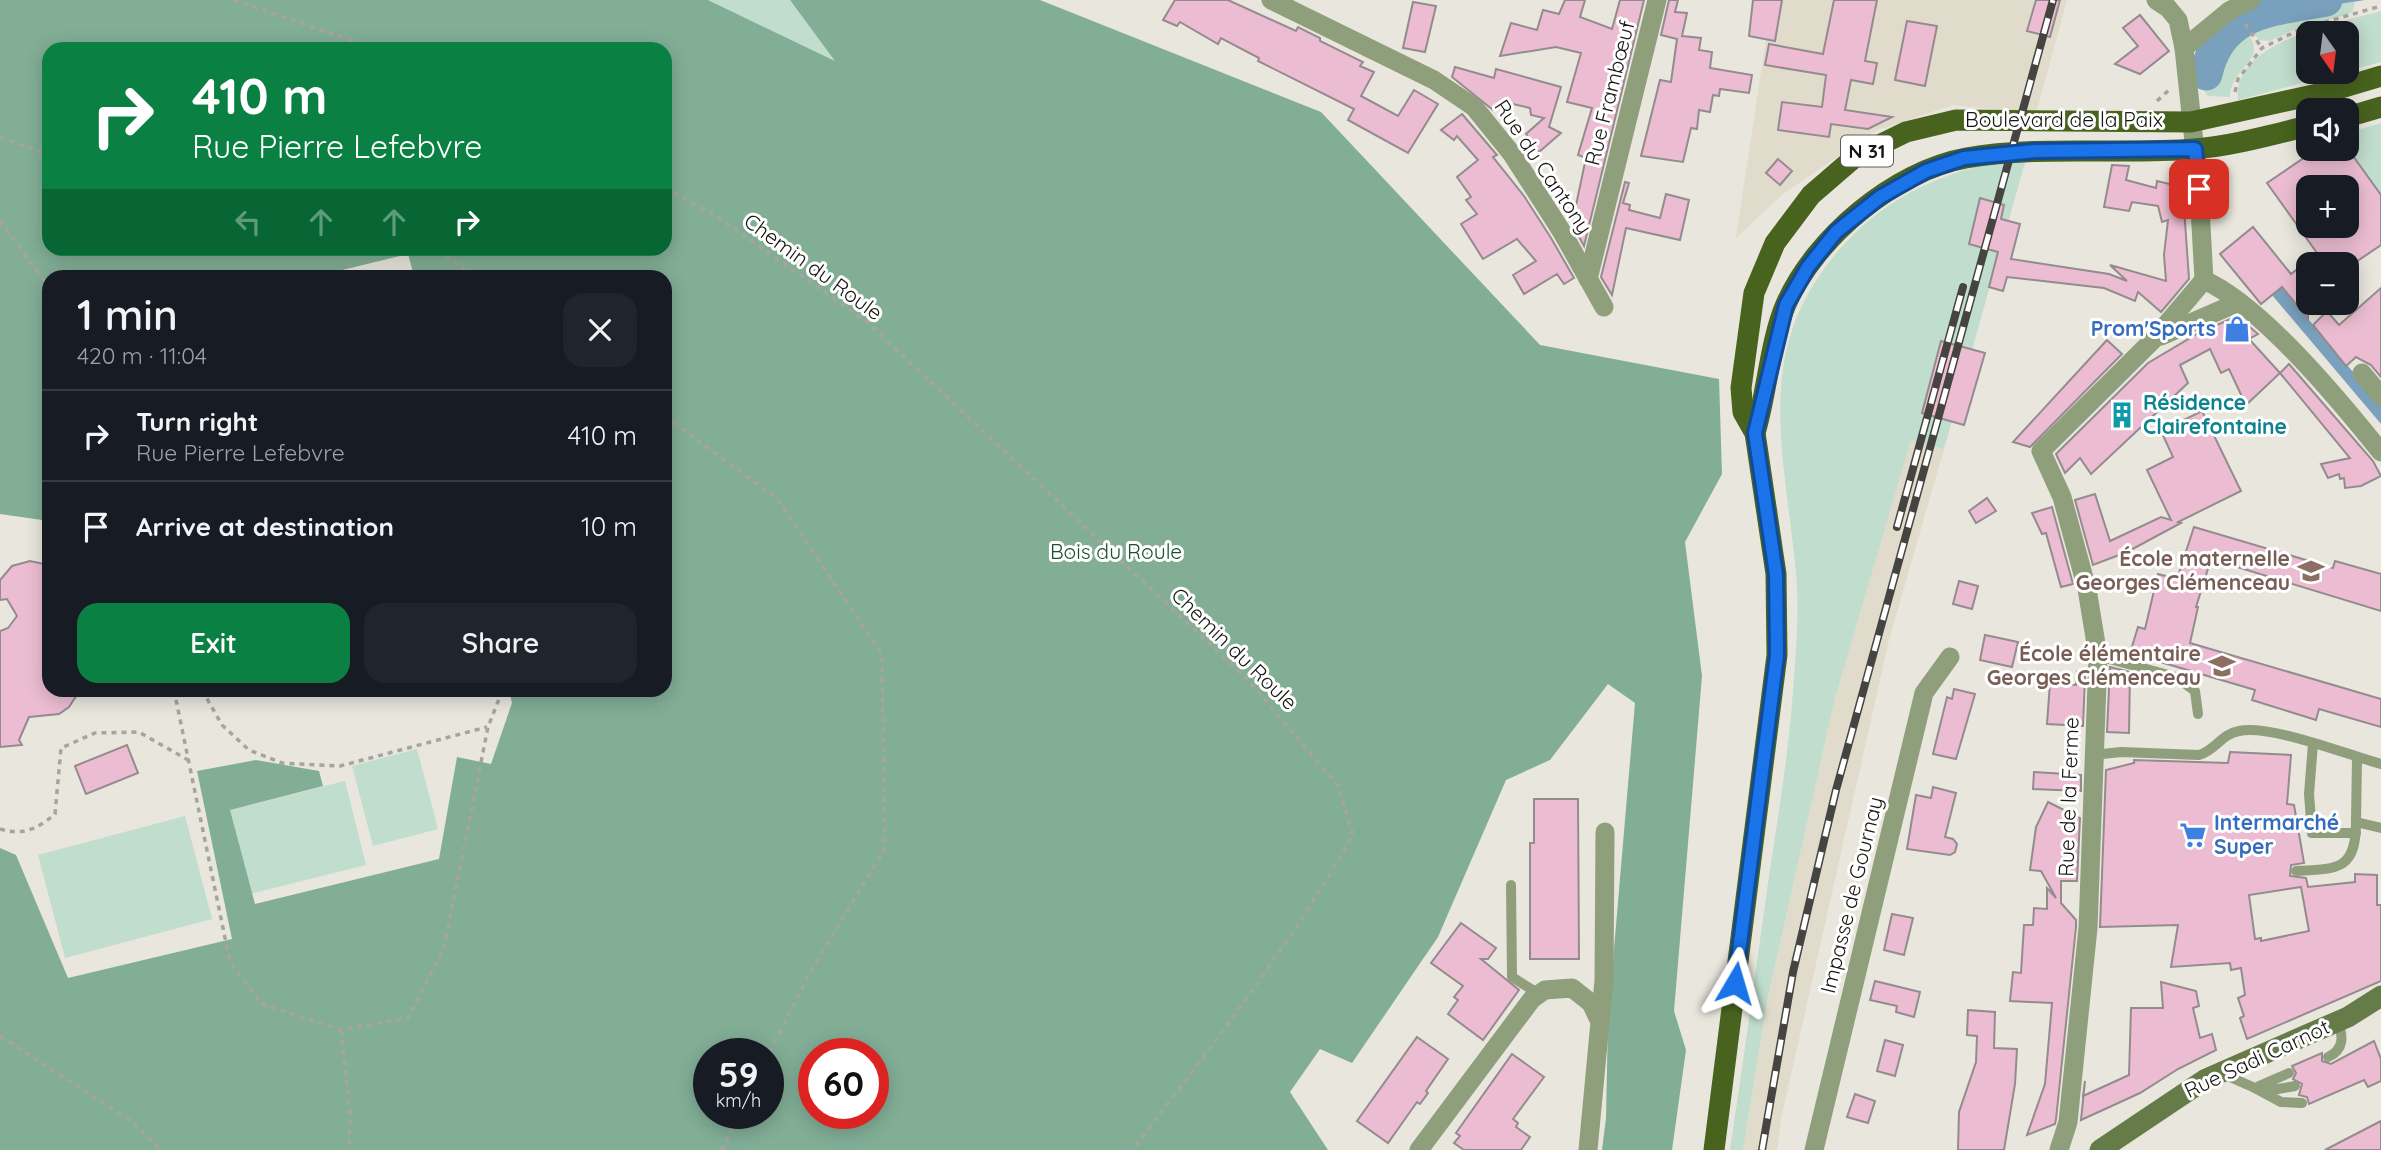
<!DOCTYPE html>
<html lang="en">
<head>
<meta charset="utf-8">
<style>
	:root { --surface:#171b24; --page:#20242c; --text:#f1f3f6; --muted:#9ea1a6; --line:#363941; --accent:#0b8043 }
	body { margin:0; font-family:Quicksand,sans-serif; background:var(--page); color:var(--text); height:100vh; display:flex; flex-direction:column; font-size:26px; white-space:nowrap }
	* { box-sizing:border-box; margin:0 }
	p { font-size:23px; color:var(--muted) }
	.icon { flex:none; width:38px; height:38px; fill:none; stroke:currentColor; stroke-width:2; stroke-linecap:round; stroke-linejoin:round }
	.map { position:relative; flex:1; overflow:hidden }
	.sheet { position:absolute; left:42px; top:270px; width:630px; height:427px; display:flex; flex-direction:column; background:var(--surface); border-radius:21px; box-shadow:0 4px 18px #0003 }
	.sheet>* { flex:none }
	.hud { position:absolute; left:42px; top:42px; width:630px; height:214px; border-radius:21px; box-shadow:0 4px 18px #0003; background:#0b8043; color:#fff; overflow:hidden }
	.needle { width:46px; rotate:166deg }
	.controls { position:absolute; left:2296px; top:21px; display:grid; gap:14px }
	.controls a { display:grid; place-items:center; width:63px; height:63px; border-radius:14px; background:var(--surface); box-shadow:0 4px 18px #0003; font-size:35px }
	.speed { position:absolute; left:693px; top:1038px; display:flex; gap:14px; font-size:35px; font-weight:700; text-align:center }
	.speed>* { display:grid; place-content:center; width:91px; height:91px; border-radius:50%; background:var(--surface); box-shadow:0 4px 18px #0003; line-height:1 }
	.speed small { font-size:18px; font-weight:400 }
	.speed .limit { border:10px solid #d22; background:#fff; color:#111 }
	.pin { position:absolute; display:grid; place-items:center; width:60px; height:60px; color:#fff; margin:-30px; border-radius:14px; box-shadow:0 4px 10px #0006 }
	.me { position:absolute; width:77px; margin:-38px; rotate:7deg; stroke-linejoin:round; filter:drop-shadow(0 0 5px #0008) }
	.turn { display:flex; align-items:center; gap:24px; height:147px; padding:0 35px; font-size:32px }
	.turn .icon { width:91px; height:91px; stroke-width:2.5 }
	.turn b { display:block; font-size:49px; line-height:60px }
	.lanes { display:flex; align-items:center; height:66px; padding:0 35px; background:#0003; justify-content:center; gap:35px; direction:ltr }
	.lanes .off { opacity:.35 }
	.round { display:grid; place-items:center; flex:none; width:74px; height:74px; border-radius:21px; background:var(--page) }
	.headline { display:flex; align-items:center; justify-content:space-between; height:119px; padding:0 35px }
	h1 { font-size:42px; font-weight:600; line-height:52px }
	.button { display:flex; gap:14px; margin-top:auto; padding:14px 35px }
	.button a { flex:1; height:80px; border-radius:21px; background:var(--accent); color:#fff; font-size:28px; font-weight:600; line-height:80px; text-align:center }
	.button a+a { background:var(--page); color:var(--text) }
	ul { padding:0; list-style:none }
	li { display:flex; align-items:center; gap:21px; height:91px; padding:0 35px; border-top:2px solid var(--line) }
	li div { flex:1 }
	li b { display:block; font-size:26px }
	li em { font-style:normal }
	.map>svg:first-child { display:block }
</style>
</head>
<body>
<div class="map">
<svg width="2381" height="1150" viewBox="0 0 2381 1150">
	<rect width="100%" height="100%" fill="#e9e6dd"/>
	<g fill="#e1dbcb">
		<path d="M1782,0H2067L2036,114L1953,105L1875,131L1783,194L1736,238L1766,39Z"/>
		<path d="M1911,439L1944,449L1889,640L1781,1119L1777,1150H1743L1767,1001L1835,698Z"/>
	</g>
	<g fill="#c1ddcd" fill-rule="evenodd">
		<path d="M708,0H790L837,62Z"/>
		<path d="M2355,1L2353,11L2349,14L2298,28L2270,41L2259,40L2247,24L2272,14Z"/>
		<path d="M2381,11V62L2238,100C2231,40 2341,23 2381,11ZM2308,33H2347V72H2308Z"/>
		<path d="M2243,26C2273,63 2232,62 2230,97L2208,96L2200,85V74L2212,73L2222,46Z"/>
		<path d="M2381,123V195L2347,146V133Z"/>
		<path d="M2026,159L1944,449L1911,440L1835,698L1767,1001L1743,1150H1730C1743,1063 1755,977 1767,890C1776,828 1787,766 1792,704C1795,661 1800,616 1796,573C1784,443 1748,341 1853,235C1901,188 1960,165 2026,159Z"/>
		<path d="M417,749L438,829L373,846L352,766Z"/>
		<path d="M345,781L366,865L250,894L229,810Z"/>
		<path d="M185,816L212,919L65,958L38,855Z"/>
	</g>
	<path fill="#82ae96" fill-rule="evenodd" d="M0,0H708L835,61L790,0H1040L1321,112L1540,345L1719,379L1722,474L1685,542L1702,676L1674,1011L1686,1050L1672,1150H1602L1606,1118L1608,1019L1635,703L1608,684L1550,760L1506,780L1438,937L1352,1063L1320,1049L1290,1092L1328,1150H0V848L16,855L68,978L232,939L197,771L256,760L319,771L323,786L230,810L255,904L439,859L457,757L491,764L512,703L509,690H665V276H414L408,254L318,276H49V521L0,514ZM49,49H665V248H49ZM709,1054H768V1113H709ZM814,1054H873V1113H814Z"/>
	<g fill="#79a0bc">
		<path d="M2303,0H2365L2272,14L2247,24L2241,14Z"/>
		<path d="M2237,17L2243,26L2222,46L2212,73L2200,74C2203,49 2217,31 2237,17Z"/>
		<path d="M2281,287L2381,405V424L2272,295Z"/>
	</g>
	<g fill="none" stroke-linecap="round" stroke-linejoin="round">
		<path stroke="#79a0bc" stroke-width="33" d="M2206,74C2220,10 2273,10 2326,0"/>
	</g>
	<g fill="#ecbdd2" stroke="#948b8f" stroke-width="2" fill-rule="evenodd">
		<path d="M1175,0H1228L1296,31L1298,27L1320,38V41L1363,62L1360,66L1374,72L1361,96L1398,116L1414,90L1438,104L1408,153L1348,120L1354,109L1258,61L1259,58L1221,38L1218,44L1180,22L1177,26L1163,20Z"/>
		<path d="M1565,0H1585L1580,17L1612,29L1620,0H1644L1584,246L1572,224L1586,158L1578,155L1592,108L1567,102L1581,53L1556,47L1500,56L1511,23L1537,30L1543,10L1559,14Z"/>
		<path d="M1669,0H1678L1675,12L1687,13L1682,36L1701,38L1699,50L1712,52L1710,68L1752,75L1749,93L1720,89L1719,96L1713,95L1710,112L1699,110L1697,129L1691,128L1683,162L1641,156L1660,80L1671,82L1677,39L1661,35Z"/>
		<path d="M1753,0H1782L1775,41L1749,36Z"/>
		<path d="M1834,0H1877L1865,61L1877,63L1873,84L1851,80L1845,110L1892,117L1868,129L1831,124L1829,137L1778,130L1782,102L1822,107L1826,75L1765,65L1769,44L1823,54Z"/>
		<path d="M2036,0H2060L2050,37L2027,31Z"/>
		<path d="M1413,2L1436,6L1425,52L1403,48Z"/>
		<path d="M2140,15L2169,51L2140,74L2115,64L2138,46L2123,28Z"/>
		<path d="M1907,21L1937,26L1925,86L1895,80Z"/>
		<path d="M1455,67L1494,78L1496,69L1561,87L1549,127L1561,133L1539,152L1526,134L1544,118L1531,115L1530,108L1504,102L1493,110L1452,77Z"/>
		<path d="M1462,114L1497,155L1493,157L1524,196L1551,238L1574,278L1564,284L1557,274L1524,294L1513,275L1536,261L1517,239L1483,259L1461,224L1477,214L1466,200L1471,197L1457,177L1478,160L1457,136L1454,140L1441,130Z"/>
		<path d="M2317,149H2348L2381,195V245L2353,264H2308V319L2282,287L2261,304L2220,254L2253,227L2291,274L2317,253L2267,183ZM2308,187H2347V226H2308Z"/>
		<path d="M1778,159L1792,171L1780,185L1766,173Z"/>
		<path d="M2112,165L2129,166L2126,180L2156,188L2157,181L2174,185L2176,208H2184L2189,279L2161,312L2138,292L2135,301L2104,288L2007,277L2003,291L1989,287L1998,252L1969,244L1980,198L2004,205L2001,219L2020,224L2011,259L2109,274L2127,281L2110,265L2166,281L2164,255L2168,220L2162,222L2158,206L2132,202L2129,211L2104,207Z"/>
		<path d="M1625,182L1629,183L1623,203L1630,205L1629,210L1660,218L1666,194L1689,200L1680,240L1626,228L1612,295L1601,277Z"/>
		<path d="M2381,288V377L2371,365L2356,357L2346,366L2313,325L2327,311L2339,325Z"/>
		<path d="M2237,316L2258,334L2249,339L2280,373L2246,405L2229,369L2221,373L2210,349L2180,365L2188,383L2091,474L2080,458L2065,473L2056,454L2148,363L2197,334Z"/>
		<path d="M2107,340L2122,354L2030,447L2013,442Z"/>
		<path d="M1941,341L1985,353L1964,425L1922,413Z"/>
		<path d="M2289,364L2373,461L2381,476L2361,486L2345,488L2344,478L2340,479L2339,474L2328,478L2321,464L2350,458L2280,373Z"/>
		<path d="M2202,411L2241,491L2178,522L2181,523L2127,552L2093,565L2075,500L2095,494L2110,541L2161,517L2171,520L2147,470L2173,457L2161,431Z"/>
		<path d="M1987,498L1996,511L1976,523L1969,511Z"/>
		<path d="M2052,507L2073,584L2061,587L2046,533L2042,534L2032,513Z"/>
		<path d="M2194,527L2333,568L2335,561L2381,574V611L2211,559L2196,607H2198L2190,643L2381,699V727L2319,709L2316,720L2252,700L2255,690L2130,653L2138,627L2145,629L2158,574L2177,579Z"/>
		<path d="M30,561L49,565V690H80L69,707L59,714L29,717L19,740L22,745L0,747V631L8,628L17,616L7,599L0,600V580L12,566Z"/>
		<path d="M1959,581L1978,586L1972,609L1953,604Z"/>
		<path d="M1985,635L2018,642L2012,667L1980,660Z"/>
		<path d="M2110,667L2130,672L2129,733L2107,732Z"/>
		<path d="M2077,672L2085,677L2083,726L2047,724L2050,683L2076,685Z"/>
		<path d="M1954,689L1975,694L1956,759L1933,754L1947,697L1952,699Z"/>
		<path d="M127,745L138,773L86,794L75,766Z"/>
		<path d="M2230,752L2291,755L2287,804L2294,805L2304,863L2291,865L2290,876L2306,878L2308,887L2355,882V874L2377,875V905H2381V981L2247,1039L2240,1018L2244,1016L2238,998L2245,995L2241,968L2231,970L2230,963L2171,967L2178,925L2100,927L2106,770L2134,763V760L2228,763ZM2301,887L2309,931L2261,941V938L2255,939L2249,895Z"/>
		<path d="M2034,772L2081,775V791L2033,789Z"/>
		<path d="M1933,787L1956,793L1945,837L1953,839L1957,844L1955,852L1950,855L1907,849L1916,795L1931,798Z"/>
		<path d="M1534,799H1578L1579,959H1530V843H1534Z"/>
		<path d="M2048,802L2080,818L2077,881H2061V903L2076,920V927L2056,1119L2055,1124L2027,1135L2045,1084L2052,1003L2010,1001L2013,972L2021,973L2024,925H2033L2034,908L2047,909V888L2056,898L2041,871L2030,870L2036,827Z"/>
		<path d="M1892,914L1913,918L1904,955L1884,950Z"/>
		<path d="M1461,923L1496,948L1488,959H1481L1519,990L1483,1040L1448,1014L1458,1000L1454,997L1463,986L1431,963Z"/>
		<path d="M1875,981L1920,992L1914,1017L1896,1012L1897,1006L1870,1000Z"/>
		<path d="M2161,982L2196,991L2199,1006L2193,1008L2200,1038L2212,1034L2216,1050L2178,1069L2140,1093L2081,1120L2085,1081L2083,1096L2129,1075L2131,1008H2163Z"/>
		<path d="M1968,1010L1995,1012L1994,1048L2017,1049L2015,1084L2004,1150H1958L1959,1112L1976,1062L1977,1036L1967,1035Z"/>
		<path d="M1417,1037L1448,1059L1426,1091L1428,1093L1420,1104L1417,1102L1388,1143L1357,1121Z"/>
		<path d="M1885,1040L1903,1045L1895,1076L1877,1071Z"/>
		<path d="M2374,1041L2381,1059V1081L2368,1087L2364,1080L2309,1104L2307,1097L2299,1095L2302,1084L2293,1079L2296,1073L2292,1066L2322,1053V1061L2331,1064Z"/>
		<path d="M1512,1054L1544,1077L1513,1119L1518,1123L1516,1127L1530,1137L1521,1150H1464L1454,1143L1460,1136L1456,1133Z"/>
		<path d="M1855,1094L1875,1101L1868,1123L1847,1117Z"/>
		<path d="M2381,1121V1150H2325Z"/>
	</g>
	<g fill="none" stroke-linecap="round" stroke-linejoin="round">
		<g stroke="#a7a49d" stroke-width="3.5" stroke-dasharray="5 5" stroke-linecap="butt">
			<path d="M234,0L376,49"/>
			<path d="M2245,24L2262,48"/>
			<path d="M2235,92L2238,79L2262,48L2301,29L2381,6"/>
			<path d="M2157,101L2169,90"/>
			<path d="M0,137L49,155"/>
			<path d="M2218,184L2226,166"/>
			<path d="M665,188L716,216L867,322L1249,681L1338,786L1353,835C1289,947 1211,1048 1132,1150"/>
			<path d="M0,221L49,287"/>
			<path d="M427,248L445,255L473,276"/>
			<path d="M665,416L777,499L882,654L885,849L810,972L768,1056"/>
			<path d="M174,690L230,962L262,1004L341,1030L408,1018L444,948L488,727L499,699L498,690"/>
			<path d="M202,690L222,725L249,750L282,763L340,766L487,727"/>
			<path d="M0,829C23,836 37,829 55,814L61,748L95,733L139,732L188,760"/>
			<path d="M341,1030L350,1116L349,1150"/>
			<path d="M0,1036L133,1122L161,1150"/>
			<path d="M722,1150L740,1113"/>
		</g>
		<g stroke="#8f9f7c" stroke-width="10">
			<path d="M2098,656L2176,677L2195,691L2198,714"/>
			<path d="M2313,744L2309,794L2312,833H2356"/>
			<path d="M2093,755L2121,752L2199,755C2216,750 2221,734 2239,731C2270,724 2348,755 2381,764"/>
			<path d="M2357,758L2356,822L2381,828"/>
			<path d="M2296,871C2338,869 2356,870 2356,822"/>
			<path d="M1511,885L1512,977L1539,994"/>
			<path d="M2328,1057C2344,1050 2344,1036 2337,1021"/>
			<path d="M2223,1074L2255,1088L2278,1089L2295,1086"/>
			<path d="M2259,1086L2289,1073"/>
			<path d="M2255,1088L2281,1102L2302,1103"/>
		</g>
		<g stroke="#8f9f7c" stroke-width="19">
			<path d="M1271,0L1434,80L1474,107L1512,154L1562,232L1604,307"/>
			<path d="M2156,0L2168,8L2178,20L2184,48L2199,189L2204,280"/>
			<path d="M2184,48L2229,11L2251,0"/>
			<path d="M1588,279L1657,0"/>
			<path d="M2204,280C2262,306 2340,401 2381,452"/>
			<path d="M2161,336L2239,302"/>
			<path d="M2362,373L2381,396"/>
			<path d="M1600,1021L1604,981L1605,832"/>
			<path d="M1419,1150L1532,999L1545,990L1572,988L1591,1003L1600,1022L1588,1150"/>
			<path d="M1814,1150L1924,693L1950,657"/>
			<path d="M2059,1150L2068,1122L2088,928L2098,656L2087,589L2062,497L2041,451L2154,339L2204,280"/>
		</g>
		<path stroke="#657c48" stroke-width="21" d="M2100,1150L2206,1079L2348,1017L2381,996"/>
		<g stroke="#48631e" stroke-width="21">
			<path d="M2347,117L2381,107"/>
			<path d="M1755,433C1767,393 1770,341 1786,304C1815,238 1894,171 1966,158C2041,145 2118,155 2194,149C2232,146 2271,135 2308,126"/>
			<path d="M1714,1150L1777,655L1776,574L1755,433L1743,412L1741,388L1754,293L1775,243L1811,195L1855,157L1906,132L1956,120L2191,122L2331,91L2381,76"/>
		</g>
		<g stroke="#454440" stroke-width="8">
			<g id="rail">
				<path d="M1897,527L1963,287"/>
				<path d="M1762,1150L1793,972L1836,790L2053,0"/>
			</g>
		</g>
		<use href="#rail" stroke="#fff" stroke-width="5" stroke-dasharray="16" stroke-linecap="butt"/>
	</g>
	<g fill="none" stroke-linecap="round" stroke-linejoin="round">
		<g stroke="#114b97" stroke-width="18">
			<path id="route" d="M1735,983L1777,655L1776,574L1755,433L1786,305L1808,267L1836,232L1880,197L1926,171L1964,158L2035,151L2195,149L2199,189"/>
		</g>
		<use href="#route" stroke="#1a73e8" stroke-width="12"/>
	</g>
	<defs>
		<g id="shop-bare" transform="scale(2.1)"><path d="M-5-2.5h2.3a2.7 3.5 0 0 1 5.4 0H5L5.5 6h-11ZM-1.5-2.5h3a1.5 2.3 0 0 0-3 0Z" fill="#3f7fe0" stroke="#fff" stroke-width="2.5" paint-order="stroke"/></g>
		<g id="building-bare" transform="scale(2.1)"><path d="M-4-6H4V6H1V3H-1V6H-4ZM-2.5-4.3h1.7v1.8h-1.7ZM.8-4.3h1.7v1.8H.8ZM-2.5-1h1.7V.8h-1.7ZM.8-1h1.7V.8H.8Z" fill="#0f9aa8" stroke="#fff" stroke-width="2.5" paint-order="stroke"/></g>
		<g id="school-bare" transform="scale(2.1)"><path d="M0-5L7-2L0 1L-7-2ZM-4 1L0 2.5L4 1V4Q0 6-4 4Z" fill="#8d6e63" stroke="#fff" stroke-width="2.5" paint-order="stroke"/></g>
		<g id="supermarket-bare" transform="scale(2.1)"><path d="M-6-5.5h2.5l.6 2H6L4.5 2H-2.5L-4.4-4H-6ZM-1.5 3.2a1.3 1.3 0 1 0 .1 0ZM3 3.2a1.3 1.3 0 1 0 .1 0Z" fill="#3f7fe0" stroke="#fff" stroke-width="2.5" paint-order="stroke"/></g>
	</defs>
	<g fill-rule="evenodd">
		<use href="#shop-bare" x="2237" y="329"/>
		<use href="#building-bare" x="2122" y="415"/>
		<use href="#school-bare" x="2311" y="571"/>
		<use href="#school-bare" x="2222" y="666"/>
		<use href="#supermarket-bare" x="2193" y="835"/>
	</g>
	<g text-anchor="middle" stroke-width="6" stroke-linejoin="round" paint-order="stroke">
		<rect fill="#fff" stroke="#5d5c5a" stroke-width="2" x="1841" y="135.5" width="52" height="31" rx="5"/>
		<g font-size="19" font-weight="bold" fill="#171613">
			<text x="1867" y="158">N 31</text>
		</g>
		<g font-size="21" fill="#171613" stroke="#fff">
			<text transform="translate(1610 93) rotate(-76)" y="7">Rue Frambœuf</text>
			<text x="2064" y="127">Boulevard de la Paix</text>
			<text transform="translate(1543 167) rotate(56)" y="7">Rue du Cantony</text>
			<text transform="translate(813 267) rotate(36)" y="7">Chemin du Roule</text>
			<text transform="translate(1234 649) rotate(44)" y="7">Chemin du Roule</text>
			<text transform="translate(2069 797) rotate(-88)" y="7">Rue de la Ferme</text>
			<text transform="translate(1852 895) rotate(-76)" y="7">Impasse de Gournay</text>
			<text transform="translate(2257 1059) rotate(-25)" y="7">Rue Sadi Carnot</text>
		</g>
		<g font-size="21" font-weight="bold" fill="#366cbe" stroke="#fff" text-anchor="end">
			<text x="2216" y="336">Prom'Sports</text>
			<text x="2214" y="830" text-anchor="start">Intermarché<tspan x="2214" dy="24">Super</tspan></text>
		</g>
		<g font-size="21" font-weight="bold" fill="#0d838f" stroke="#fff" text-anchor="start">
			<text x="2143" y="410">Résidence<tspan x="2143" dy="24">Clairefontaine</tspan></text>
		</g>
		<g font-size="21" fill="#195037" stroke="#fff">
			<text x="1116" y="559">Bois du Roule</text>
		</g>
		<g font-size="21" font-weight="bold" fill="#785e54" stroke="#fff" text-anchor="end">
			<text x="2290" y="566">École maternelle<tspan x="2290" dy="24">Georges Clémenceau</tspan></text>
			<text x="2201" y="661">École élémentaire<tspan x="2201" dy="24">Georges Clémenceau</tspan></text>
		</g>
	</g>
</svg>
<div class="controls">
<a><svg class="needle" viewBox="-14 -14 28 28"><path d="M0-13l5 13h-10z" fill="#e53935"/><path d="M0 13l5-13h-10z" fill="#9ea1a6"/></svg></a>
<a><svg class="icon" aria-label="sound" viewBox="0 0 24 24"><path d="M4 9h4l5-4v14l-5-4H4zM17 9q2 3 0 6"/></svg></a>
<a>+</a>
<a>−</a>
</div>
<div class="speed"><div>59<small>km/h</small></div><div class="limit">60</div></div>
<div class="pin" style="left:2199px;top:189px;background:#d93025"><svg class="icon" aria-label="arrive" viewBox="0 0 24 24"><path d="M6 21V4h12l-3 4 3 4H6"/></svg></div>
<svg class="me" style="left:1735px;top:983px" viewBox="-20 -20 40 40"><path d="M0-17L14 15 0 8-14 15z" fill="#1a73e8" stroke="#fff" stroke-width="4"/></svg>
<div class="hud">
<div class="turn"><svg class="icon" aria-label="right" viewBox="0 0 24 24"><path d="M7 20v-9h11M14 6l5 5-5 5"/></svg><div><b>410 m</b>Rue Pierre Lefebvre</div></div>
<div class="lanes"><svg class="icon off" aria-label="left" viewBox="0 0 24 24"><path d="M17 20v-9H6M10 6l-5 5 5 5"/></svg><svg class="icon off" aria-label="ahead" viewBox="0 0 24 24"><path d="M12 20V5M6 11l6-6 6 6"/></svg><svg class="icon off" aria-label="ahead" viewBox="0 0 24 24"><path d="M12 20V5M6 11l6-6 6 6"/></svg><svg class="icon" aria-label="right" viewBox="0 0 24 24"><path d="M7 20v-9h11M14 6l5 5-5 5"/></svg></div>
</div>
<section class="sheet">
<div class="headline"><div><h1>1 min</h1><p>420 m · 11:04</p></div><a class="round"><svg class="icon" aria-label="close" viewBox="0 0 24 24"><path d="M6 6l12 12M18 6L6 18"/></svg></a></div>
<ul>
<li><svg class="icon" aria-label="right" viewBox="0 0 24 24"><path d="M7 20v-9h11M14 6l5 5-5 5"/></svg><div><b>Turn right</b><p>Rue Pierre Lefebvre</p></div><em>410 m</em></li>
<li><svg class="icon" aria-label="arrive" viewBox="0 0 24 24"><path d="M6 21V4h12l-3 4 3 4H6"/></svg><div><b>Arrive at destination</b></div><em>10 m</em></li>
</ul>
<div class="button"><a>Exit</a><a>Share</a></div>
</section>
</div>
</body>
</html>
